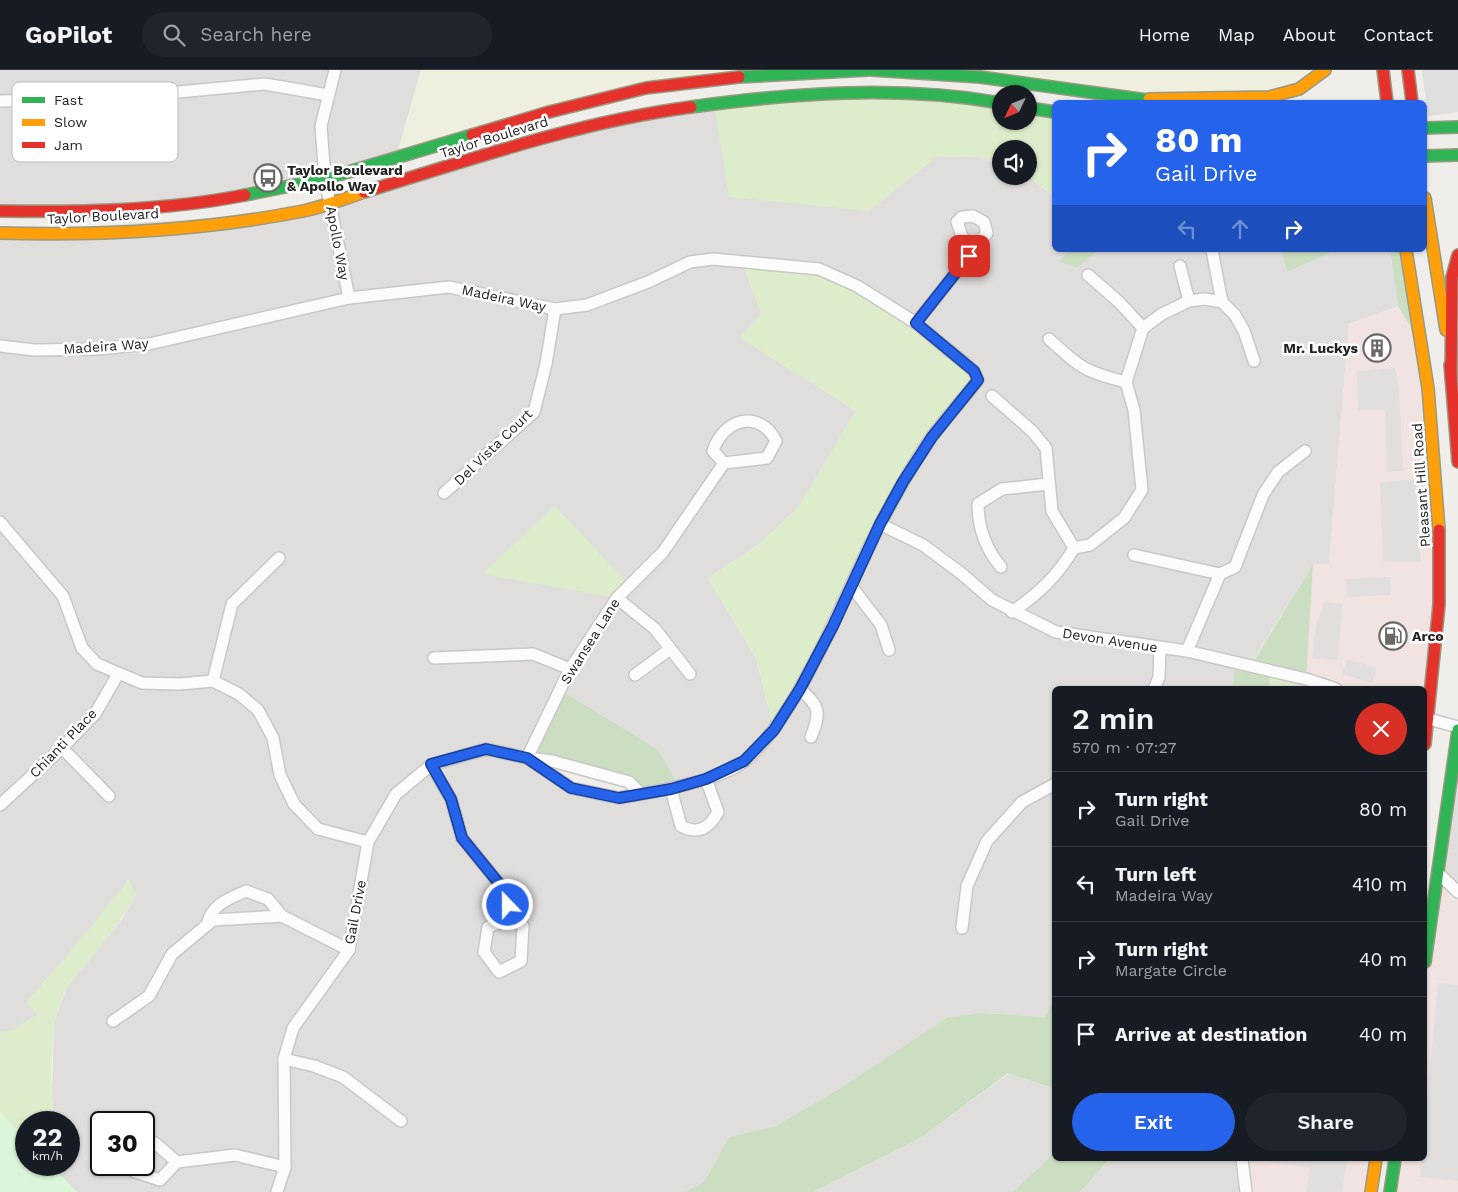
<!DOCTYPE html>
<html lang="en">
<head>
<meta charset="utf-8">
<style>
	:root { --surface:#171b24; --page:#20242c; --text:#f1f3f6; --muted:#9ea1a6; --line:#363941; --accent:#2563eb }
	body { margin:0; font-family:"Work Sans",sans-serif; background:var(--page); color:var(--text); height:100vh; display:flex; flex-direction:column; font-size:19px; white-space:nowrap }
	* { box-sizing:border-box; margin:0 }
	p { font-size:16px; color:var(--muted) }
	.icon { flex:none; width:28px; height:28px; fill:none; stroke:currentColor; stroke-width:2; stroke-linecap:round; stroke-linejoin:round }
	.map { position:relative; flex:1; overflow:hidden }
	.side { position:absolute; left:1052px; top:616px; width:375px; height:475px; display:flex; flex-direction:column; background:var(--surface); border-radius:8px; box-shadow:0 1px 4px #0004 }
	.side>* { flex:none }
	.guide { position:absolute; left:1052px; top:30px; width:375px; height:152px; border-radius:8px; box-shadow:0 1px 4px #0004; background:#2563eb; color:#fff; overflow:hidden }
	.needle { width:32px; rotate:227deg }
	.buttons { position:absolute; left:992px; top:15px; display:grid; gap:10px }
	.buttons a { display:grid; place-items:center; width:45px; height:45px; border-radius:50%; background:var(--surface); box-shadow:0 1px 4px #0004; font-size:25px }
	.speed { position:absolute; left:15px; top:1041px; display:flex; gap:10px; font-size:25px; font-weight:700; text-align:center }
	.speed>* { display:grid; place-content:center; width:65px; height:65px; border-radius:50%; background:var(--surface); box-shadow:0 1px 4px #0004; line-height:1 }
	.speed small { font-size:12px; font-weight:400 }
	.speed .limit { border:2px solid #111; border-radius:8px; background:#fff; color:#111 }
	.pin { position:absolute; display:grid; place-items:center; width:42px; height:42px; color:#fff; margin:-21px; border-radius:10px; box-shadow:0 2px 8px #0006 }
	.me { position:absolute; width:55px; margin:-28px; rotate:338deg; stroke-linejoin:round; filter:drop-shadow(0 0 4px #0008) }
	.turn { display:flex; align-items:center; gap:18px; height:105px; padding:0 20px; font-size:22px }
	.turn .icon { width:65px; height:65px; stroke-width:2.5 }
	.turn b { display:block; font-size:35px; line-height:42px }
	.lanes { display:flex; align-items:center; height:48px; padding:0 20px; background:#0003; justify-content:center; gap:25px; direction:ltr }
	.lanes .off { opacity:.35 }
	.round { display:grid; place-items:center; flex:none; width:52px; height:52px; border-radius:26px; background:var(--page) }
	.headline { display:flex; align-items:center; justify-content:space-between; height:85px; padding:0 20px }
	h1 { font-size:30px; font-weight:600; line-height:38px }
	.cta { display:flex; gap:10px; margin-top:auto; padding:10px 20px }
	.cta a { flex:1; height:58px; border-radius:30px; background:var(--accent); color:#fff; font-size:20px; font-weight:600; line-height:58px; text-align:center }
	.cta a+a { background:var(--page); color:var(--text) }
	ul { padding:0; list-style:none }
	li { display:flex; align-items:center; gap:15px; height:75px; padding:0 20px; border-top:1px solid var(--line) }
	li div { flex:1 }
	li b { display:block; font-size:19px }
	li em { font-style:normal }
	header { display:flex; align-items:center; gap:30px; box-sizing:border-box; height:70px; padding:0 25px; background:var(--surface); border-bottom:1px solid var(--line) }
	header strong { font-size:24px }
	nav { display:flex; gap:28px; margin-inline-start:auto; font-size:18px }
	.search { width:350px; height:45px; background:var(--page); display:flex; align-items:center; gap:12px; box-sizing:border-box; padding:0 18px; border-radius:28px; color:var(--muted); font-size:19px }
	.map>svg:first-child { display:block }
</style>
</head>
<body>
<header>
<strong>GoPilot</strong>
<div class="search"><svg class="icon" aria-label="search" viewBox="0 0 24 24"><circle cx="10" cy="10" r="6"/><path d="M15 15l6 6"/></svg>Search here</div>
<nav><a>Home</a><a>Map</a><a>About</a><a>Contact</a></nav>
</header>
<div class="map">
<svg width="1458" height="1122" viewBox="0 0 1458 1122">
	<rect width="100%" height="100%" fill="#f0eeeb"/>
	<g fill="#dfdedc" fill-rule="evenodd">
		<path d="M0,0H421L396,88L205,133L0,141Z"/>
		<path d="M714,33L829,136L869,141L936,87L979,86L1001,95V106H1027L1055,127V180H1068L1059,192L1077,198L1099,180H1281L1287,202L1337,180H1390L1398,236L1349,254L1329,494H1313L1250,596L1235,593L1233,619H1055V926L1045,947L981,943L776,1056L729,1067L704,1112L685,1122H77L58,1103V1095H69V1052H54L52,1025L54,951L68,916L123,848L136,825L129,810L69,884L27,931L38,944L13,960L0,963V163L304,141L555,63ZM742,190L931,367L774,659L756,588L708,508L758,475L798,438L856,341L741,268L761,244ZM527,689L671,719L619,728L571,718ZM101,1052H144V1095H101Z"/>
		<path d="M1458,698V826L1438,806Z"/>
		<path d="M1009,1003L1055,1019V1082L1013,1122H813L922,1067Z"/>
		<path d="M1110,1089H1242L1246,1122H1080Z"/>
	</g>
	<g fill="#f1e3e1">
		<path d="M1398,236L1421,274L1440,473L1425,619H1305L1313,494H1329L1349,254Z"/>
		<path d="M1438,806L1458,826V1122H1391L1396,1089H1425V892Z"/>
		<path d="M1242,1089H1376L1371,1122H1246Z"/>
	</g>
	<path fill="#dededc" d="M1422,0H1458V42L1428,46Z"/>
	<g fill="#efefdf">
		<path d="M421,0H868L646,18L396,88Z"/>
		<path d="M871,0H1325L1241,29Z"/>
	</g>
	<g fill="#ddeccb">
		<path d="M764,27L1001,33V51H1029V38L1055,42V127L1027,106H1029V79H1001V95L979,86L936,87L869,141L729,127L714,33Z"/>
		<path d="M742,190L819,199L916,253L978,310L931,367L774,660L756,588L708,508L758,475L798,438L856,341L740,268L761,244Z"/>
		<path d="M555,436L629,515L617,528L482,504Z"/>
		<path d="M1270,601L1306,609L1305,619H1269Z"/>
		<path d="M129,809L136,825C118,858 92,884 70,914C46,948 51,1012 54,1052H26V1069L0,1042V963L13,960L37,944L26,932L69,884Z"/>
	</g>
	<g fill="#cbdec1">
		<path d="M1068,180H1099L1077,198L1059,192Z"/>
		<path d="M1281,180H1337L1287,202Z"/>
		<path d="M1390,180H1406L1421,274L1398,236Z"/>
		<path d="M1313,494L1306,609L1270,601L1269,619H1233L1235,592L1251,596Z"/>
		<path d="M560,620L658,680L679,717L641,724L629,712L527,688Z"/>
		<path d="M1055,926V1019L1008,1003L922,1067L813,1122H685L704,1112L729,1067L776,1056L838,1020L947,948L981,943L1045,947Z"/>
		<path d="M1055,1082V1089H1110L1080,1122H1013Z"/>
	</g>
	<path fill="#daf5da" d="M0,1042L26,1069V1095H51L77,1122H0Z"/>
	<g fill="#e0dfde">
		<path d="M1395,298L1399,319L1403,401L1387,402L1385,340H1358L1357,301Z"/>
		<path d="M1416,409L1421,492L1383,491L1380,412Z"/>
		<path d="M1390,507L1391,525L1347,527L1346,509Z"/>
		<path d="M1325,532L1342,534L1338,590L1312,588L1316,555Z"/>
		<path d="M1347,589L1377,598L1372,613L1342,604Z"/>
		<path d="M1438,913L1458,915V1111L1420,1107L1421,1089H1425V1051Z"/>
		<path d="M1252,1089H1347L1342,1122H1306L1310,1098Z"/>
	</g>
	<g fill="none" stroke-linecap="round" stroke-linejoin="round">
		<g stroke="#c9c8c7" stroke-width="14">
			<g id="street">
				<path d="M335,0L321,56L325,109L349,228"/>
				<path d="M0,31L103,29L265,14L328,25"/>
				<path d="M1212,180L1222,232"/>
				<path d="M1180,196L1189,231"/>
				<path d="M1088,205L1119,232L1143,258"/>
				<path d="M916,253L987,163L984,152L973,146L962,147L957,152L969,186"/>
				<path d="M1049,269C1079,297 1085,302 1126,312"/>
				<path d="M0,276L34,280L96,279L149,274L349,228L449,217L555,239L587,235L648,212L690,192L713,189L819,199L857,216L916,253L974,301L978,310C963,330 945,348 931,368C912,395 896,424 881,453C850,513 826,577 790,635C777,655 763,676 745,691C722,709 670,719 641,724"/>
				<path d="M992,326L1032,361L1046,378L1052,441L1074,478C1057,507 1039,523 1012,542"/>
				<path d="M444,423L534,342L546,294L555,239"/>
				<path d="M0,452L63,526L82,578L97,594L142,613L180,614L213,611L239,624L258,640L273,668L280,705L294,734L318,759L368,772"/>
				<path d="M880,454L923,475L962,504L992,530L1056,562L1187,581L1306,609L1336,619"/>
				<path d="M1074,478L1090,475L1124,448L1142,420L1134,340L1126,312L1143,258L1162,244L1189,231L1205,229L1222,232L1235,245L1244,261L1254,291"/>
				<path d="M1134,485L1220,504L1187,581"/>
				<path d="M1001,497C985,478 978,458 978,434L1002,419L1048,414"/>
				<path d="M1220,504L1235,497L1263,425L1278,402L1305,381"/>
				<path d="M852,517L881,555L889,580"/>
				<path d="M617,528L655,559L690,604"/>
				<path d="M434,588L533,584L570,599"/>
				<path d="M635,605L670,579"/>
				<path d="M213,611L232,534L279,488"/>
				<path d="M800,619C820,637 821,642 811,667"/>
				<path d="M1154,619L1159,607L1160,578"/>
				<path d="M1425,648L1458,657"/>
				<path d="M62,678L109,726"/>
				<path d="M527,688L570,599L617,528L663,482L724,393L767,388L776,371C759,338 723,349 713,381L724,393"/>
				<path d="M431,695L451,729L462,768L506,822L510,849"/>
				<path d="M671,719L681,756C699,765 709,758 718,742L706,709"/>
				<path d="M0,735L62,678L95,644L118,604"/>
				<path d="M1438,803L1458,822"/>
				<path d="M510,849L523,856L521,891L499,902L484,882L488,857Z"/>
				<path d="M207,855C212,834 228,829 246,821L268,829L282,846"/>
				<path d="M962,858L967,816L987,771L1022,732L1055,714"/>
				<path d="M113,951L149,926L172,884L213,850L282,846L349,880"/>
				<path d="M284,989L314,996L343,1007L401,1051"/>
				<path d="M144,1075L155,1073L177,1092"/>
				<path d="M1242,1089L1246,1122"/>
				<path d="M133,1095V1101L160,1110L177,1092L235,1085L285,1097"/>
				<path d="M277,1122L285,1097L284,989L293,958L349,880L368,772L396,724L431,695L486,679L527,688L552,691L629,712L641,724L619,728L571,718L527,688"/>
			</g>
		</g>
		<g stroke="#999a82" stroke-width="14">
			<g id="fast">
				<path d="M871,0L980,7L1162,32"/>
				<path d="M739,7L868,0"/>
				<path d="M691,37C793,23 899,15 1001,33"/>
				<path d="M1029,38L1055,42"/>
				<path d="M1425,58L1458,57"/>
				<path d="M1425,86L1458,85"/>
				<path d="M245,125L325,109L472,65"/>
				<path d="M1425,892L1458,660"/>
				<path d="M1390,1122L1395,1089"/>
			</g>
		</g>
		<g stroke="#999a82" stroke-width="14">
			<g id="slow">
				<path d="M1149,29L1269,27L1299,19L1325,0"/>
				<path d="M1425,128L1446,260"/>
				<path d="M0,163C98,166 206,160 303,141C323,137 344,129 364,122"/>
				<path d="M1406,180L1428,318L1439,460"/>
				<path d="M1371,1122L1376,1089"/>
			</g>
		</g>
		<g stroke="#999a82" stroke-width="14">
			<g id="jam">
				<path d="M1383,0L1387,32"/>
				<path d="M1408,0L1412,32"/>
				<path d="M472,65L549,42L646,18L739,7"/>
				<path d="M364,122C472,89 579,52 691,37"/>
				<path d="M0,141C81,142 165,141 245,125"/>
				<path d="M1450,295L1458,392"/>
				<path d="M1451,307L1452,207L1458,185"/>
				<path d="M1425,674L1439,535V460"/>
			</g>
		</g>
		<use href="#street" stroke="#fdfcfc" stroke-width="11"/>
		<use href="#fast" stroke="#30b455" stroke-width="11"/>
		<use href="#slow" stroke="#ff9f0a" stroke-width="11"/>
		<use href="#jam" stroke="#e5322d" stroke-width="11"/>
	</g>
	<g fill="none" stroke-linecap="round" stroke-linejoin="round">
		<g stroke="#184099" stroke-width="12">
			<path id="route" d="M508,835L506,822L462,768L451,729L431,694L486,679L527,688L571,718L619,728L671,719L706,709L744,691L774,660L800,619L833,556L880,454L903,412L932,367L978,310L974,301L916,253L969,186"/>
		</g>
		<use href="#route" stroke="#2563eb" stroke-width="9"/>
	</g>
	<defs>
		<g id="bus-ring" transform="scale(1.4375)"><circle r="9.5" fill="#fff" stroke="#6a6968" stroke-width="1.5"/><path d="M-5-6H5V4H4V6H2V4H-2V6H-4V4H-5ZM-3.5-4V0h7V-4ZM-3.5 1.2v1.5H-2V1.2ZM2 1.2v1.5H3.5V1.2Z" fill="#6a6968"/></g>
		<g id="building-ring" transform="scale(1.4375)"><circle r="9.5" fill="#fff" stroke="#6a6968" stroke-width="1.5"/><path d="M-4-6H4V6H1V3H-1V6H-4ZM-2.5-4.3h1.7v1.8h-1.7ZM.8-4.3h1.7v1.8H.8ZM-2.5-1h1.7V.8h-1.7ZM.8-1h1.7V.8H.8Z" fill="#6a6968"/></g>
		<g id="fuel-ring" transform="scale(1.4375)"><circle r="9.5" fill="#fff" stroke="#6a6968" stroke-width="1.5"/><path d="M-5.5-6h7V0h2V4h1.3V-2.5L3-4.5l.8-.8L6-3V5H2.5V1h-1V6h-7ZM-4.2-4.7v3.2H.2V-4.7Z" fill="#6a6968"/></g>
	</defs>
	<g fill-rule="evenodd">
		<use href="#bus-ring" x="268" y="108"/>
		<use href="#building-ring" x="1377" y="278"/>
		<use href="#fuel-ring" x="1393" y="566"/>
	</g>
	<g text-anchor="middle" stroke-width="5" stroke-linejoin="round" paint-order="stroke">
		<g font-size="14" fill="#222" stroke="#fff">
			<text transform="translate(494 67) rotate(-17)" y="5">Taylor Boulevard</text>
			<text transform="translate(103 146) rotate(-3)" y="5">Taylor Boulevard</text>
			<text transform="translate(338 173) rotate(79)" y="5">Apollo Way</text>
			<text transform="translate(504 228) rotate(12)" y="5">Madeira Way</text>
			<text transform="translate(106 276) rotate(-4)" y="5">Madeira Way</text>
			<text transform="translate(493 377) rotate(-44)" y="5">Del Vista Court</text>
			<text transform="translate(1421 415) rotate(-94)" y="5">Pleasant Hill Road</text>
			<text transform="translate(1110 570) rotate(9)" y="5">Devon Avenue</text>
			<text transform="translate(590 571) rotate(-58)" y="5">Swansea Lane</text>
			<text transform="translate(63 673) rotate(-46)" y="5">Chianti Place</text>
			<text transform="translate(355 842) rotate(-79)" y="5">Gail Drive</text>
		</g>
		<g font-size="14" font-weight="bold" fill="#222" stroke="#fff" text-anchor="start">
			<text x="287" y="105">Taylor Boulevard<tspan x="287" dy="16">&amp; Apollo Way</tspan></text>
			<text x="1358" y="283" text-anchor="end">Mr. Luckys</text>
			<text x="1412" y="571">Arco</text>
		</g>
	</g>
	<rect x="12" y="12" width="166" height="80" rx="8" fill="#fff" stroke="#bdbdbd" stroke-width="1"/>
	<rect x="22" y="27" width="23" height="6" fill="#30b455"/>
	<rect x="22" y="49" width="23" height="7" fill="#ff9f0a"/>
	<rect x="22" y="72" width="23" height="6" fill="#e5322d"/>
	<g font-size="14" fill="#222">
		<text x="54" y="35">Fast</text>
		<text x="54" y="57">Slow</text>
		<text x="54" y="80">Jam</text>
	</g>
</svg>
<div class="buttons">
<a><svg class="needle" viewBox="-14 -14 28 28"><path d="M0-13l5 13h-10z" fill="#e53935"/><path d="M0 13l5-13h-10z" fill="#9ea1a6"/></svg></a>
<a><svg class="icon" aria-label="sound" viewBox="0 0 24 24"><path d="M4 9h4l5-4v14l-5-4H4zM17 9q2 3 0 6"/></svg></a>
</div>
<div class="speed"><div>22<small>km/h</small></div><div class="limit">30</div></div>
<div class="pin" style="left:969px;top:186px;background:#d93025"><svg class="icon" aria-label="arrive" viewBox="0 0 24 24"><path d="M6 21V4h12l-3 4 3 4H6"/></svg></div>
<svg class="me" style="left:508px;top:835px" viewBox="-20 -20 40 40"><circle r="17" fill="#2563eb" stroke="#fff" stroke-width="3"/><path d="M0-11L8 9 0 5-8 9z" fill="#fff"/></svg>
<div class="guide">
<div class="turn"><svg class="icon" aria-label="right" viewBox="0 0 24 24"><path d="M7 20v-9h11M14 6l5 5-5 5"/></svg><div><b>80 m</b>Gail Drive</div></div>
<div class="lanes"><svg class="icon off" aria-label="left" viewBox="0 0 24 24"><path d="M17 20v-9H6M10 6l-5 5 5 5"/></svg><svg class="icon off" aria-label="ahead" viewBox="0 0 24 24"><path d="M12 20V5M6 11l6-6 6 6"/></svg><svg class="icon" aria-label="right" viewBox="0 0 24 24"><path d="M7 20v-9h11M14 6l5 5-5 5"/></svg></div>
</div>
<section class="side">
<div class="headline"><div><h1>2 min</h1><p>570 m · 07:27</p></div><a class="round" style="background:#d93025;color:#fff"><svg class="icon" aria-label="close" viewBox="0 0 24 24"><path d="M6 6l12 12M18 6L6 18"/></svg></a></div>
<ul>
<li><svg class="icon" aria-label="right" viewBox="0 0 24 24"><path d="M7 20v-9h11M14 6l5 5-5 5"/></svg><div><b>Turn right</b><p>Gail Drive</p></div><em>80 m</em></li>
<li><svg class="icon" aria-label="left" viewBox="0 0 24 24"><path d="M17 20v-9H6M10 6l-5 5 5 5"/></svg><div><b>Turn left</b><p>Madeira Way</p></div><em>410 m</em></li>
<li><svg class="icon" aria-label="right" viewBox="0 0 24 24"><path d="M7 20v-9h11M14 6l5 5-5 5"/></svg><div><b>Turn right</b><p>Margate Circle</p></div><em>40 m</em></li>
<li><svg class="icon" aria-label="arrive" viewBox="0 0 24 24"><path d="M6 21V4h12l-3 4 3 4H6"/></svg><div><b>Arrive at destination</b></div><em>40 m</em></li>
</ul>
<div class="cta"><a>Exit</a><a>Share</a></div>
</section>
</div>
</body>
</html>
